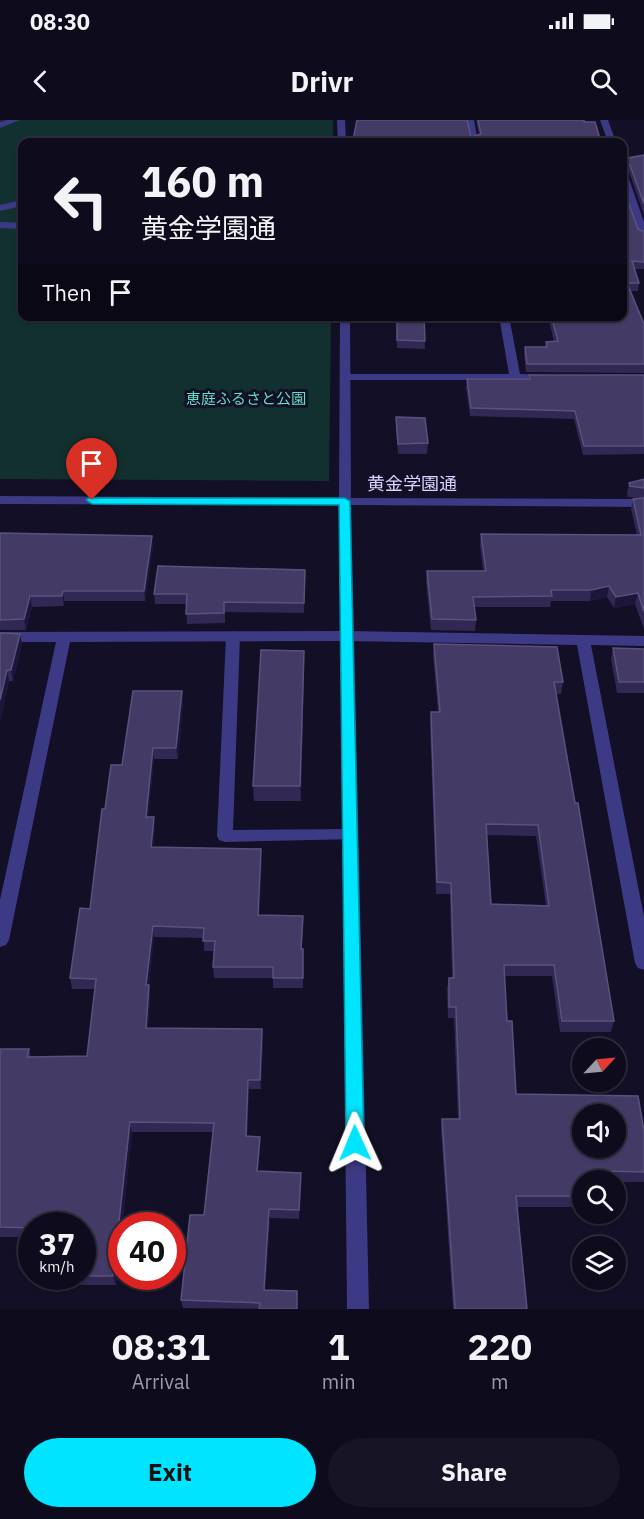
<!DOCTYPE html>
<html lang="en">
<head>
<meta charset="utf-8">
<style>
	:root { --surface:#0e0b1c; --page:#171425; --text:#f1f3f6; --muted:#9b9ba3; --line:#2e2b3b; --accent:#00e5ff }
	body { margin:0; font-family:"IBM Plex Sans","Noto Sans JP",sans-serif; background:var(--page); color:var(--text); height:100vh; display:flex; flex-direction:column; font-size:22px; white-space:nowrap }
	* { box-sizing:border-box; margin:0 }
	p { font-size:20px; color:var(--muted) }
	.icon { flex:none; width:33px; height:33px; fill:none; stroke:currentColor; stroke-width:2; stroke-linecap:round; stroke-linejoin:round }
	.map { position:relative; height:1189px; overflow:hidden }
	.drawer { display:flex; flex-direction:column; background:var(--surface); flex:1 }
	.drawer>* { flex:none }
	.hud { position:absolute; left:18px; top:18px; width:609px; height:183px; border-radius:12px; box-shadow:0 2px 4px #0004,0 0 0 2px var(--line); background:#0e0b1c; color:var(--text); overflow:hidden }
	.needle { width:39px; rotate:64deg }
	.fabs { position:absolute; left:572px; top:918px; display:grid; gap:12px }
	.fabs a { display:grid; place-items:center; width:54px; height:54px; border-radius:50%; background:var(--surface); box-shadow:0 2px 4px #0004,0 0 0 2px var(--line); font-size:30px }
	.speed { position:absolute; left:18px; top:1092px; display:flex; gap:12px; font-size:30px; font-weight:700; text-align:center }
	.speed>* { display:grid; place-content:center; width:78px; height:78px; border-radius:50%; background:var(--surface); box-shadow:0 2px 4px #0004,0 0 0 2px var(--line); line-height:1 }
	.speed small { font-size:15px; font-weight:400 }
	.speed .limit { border:9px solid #d22; background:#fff; color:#111 }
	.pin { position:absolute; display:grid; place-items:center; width:51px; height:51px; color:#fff; margin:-62px -26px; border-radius:50% 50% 50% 0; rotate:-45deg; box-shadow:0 0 6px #0007 }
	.pin .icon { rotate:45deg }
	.me { position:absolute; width:66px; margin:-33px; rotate:359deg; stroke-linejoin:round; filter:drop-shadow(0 0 4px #0008) }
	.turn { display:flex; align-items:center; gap:21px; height:126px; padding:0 24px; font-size:27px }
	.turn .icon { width:78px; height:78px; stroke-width:2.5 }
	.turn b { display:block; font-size:42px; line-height:51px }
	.then { display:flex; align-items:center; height:57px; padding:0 24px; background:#0003; gap:12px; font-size:22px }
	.eta { display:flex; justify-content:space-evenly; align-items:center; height:102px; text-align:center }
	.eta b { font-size:36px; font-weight:700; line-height:42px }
	.cta { display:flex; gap:12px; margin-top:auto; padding:12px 24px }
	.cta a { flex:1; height:69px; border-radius:36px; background:var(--accent); color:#111; font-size:24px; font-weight:700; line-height:69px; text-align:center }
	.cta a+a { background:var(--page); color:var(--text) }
	.status { display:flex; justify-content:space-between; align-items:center; height:42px; padding:0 30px; background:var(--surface); direction:ltr }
	.status svg { height:16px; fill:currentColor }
	header { display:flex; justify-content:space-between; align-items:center; height:78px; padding:0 24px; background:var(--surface); font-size:27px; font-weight:700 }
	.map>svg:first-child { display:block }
</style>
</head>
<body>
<div class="status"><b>08:30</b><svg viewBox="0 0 49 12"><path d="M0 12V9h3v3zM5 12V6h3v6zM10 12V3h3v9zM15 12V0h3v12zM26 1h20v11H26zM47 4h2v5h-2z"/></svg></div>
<header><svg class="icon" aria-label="back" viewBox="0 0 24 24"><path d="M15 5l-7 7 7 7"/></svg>Drivr<svg class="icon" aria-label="search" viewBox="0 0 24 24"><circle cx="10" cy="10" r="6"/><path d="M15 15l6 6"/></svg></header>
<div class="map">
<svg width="644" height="1189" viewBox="0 0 644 1189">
	<rect width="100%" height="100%" fill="#130f26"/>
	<path fill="#12302f" d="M0,0H333V22H22V196L331,197L329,361L0,359Z"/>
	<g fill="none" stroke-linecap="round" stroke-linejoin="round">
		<g fill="#3d3a85" fill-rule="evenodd">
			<path d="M7,0H20L0,8V2Z"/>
			<path d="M233,511L240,516L233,710L350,709L356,711L358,715L356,719L225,722L219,720L217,716L226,516Z"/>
		</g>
		<g fill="#3d3a85" fill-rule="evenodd">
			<path d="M22,80V86L0,91V85Z"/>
			<path d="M0,102L22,103V109L0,108Z"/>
		</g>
		<g fill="#3d3a85" fill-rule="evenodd">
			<path d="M466,0H474L478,22H470Z"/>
			<path d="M600,0H608L616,22H608Z"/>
			<path d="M622,50L627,53L644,102V119L639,116L622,68Z"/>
			<path d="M499,196H509L520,254L547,255L553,258L551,260H346L340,257L346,254H509Z"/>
			<path d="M346,511L644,516V526L591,525L644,797V850L638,848L635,843L577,525L346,521L70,522L9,820L6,825L0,827V780L56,522H0V512Z"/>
		</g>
		<g fill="#3d3a85" fill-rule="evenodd">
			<path d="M337,0H345L346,22H338Z"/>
			<path d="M340,196H350L351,378L644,379V387L351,385L369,1189H347L339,385L0,384V376L339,378Z"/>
		</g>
	</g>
	<g fill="#312854" fill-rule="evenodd">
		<path d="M476,0H584L601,22H353V20L471,17L479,15Z"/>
		<path d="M644,35V95L629,52L622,49V39Z"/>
		<path d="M622,65L638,109L644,112V149H635L639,163L638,171H630L644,204V253L526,252L524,235L525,227H545L546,222H554L548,196H622Z"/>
		<path d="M359,196H424L425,229L397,228L396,202H359Z"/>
		<path d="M529,255H644V334L583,335L574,299L470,296L466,268L467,259H528Z"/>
		<path d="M396,297L428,323L427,334H398L396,308Z"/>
		<path d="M644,359V509L635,484L614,488L607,477L590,481H551L550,487H474L476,500L475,511L431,510L426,461L427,451H483L480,425L481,414L637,415L631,389L633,379L640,378L628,377L627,374L629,363Z"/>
		<path d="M0,413L153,426L145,481H64V486L32,487L26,510H0Z"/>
		<path d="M305,450L304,493L225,492V503L187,504L186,484H155L154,474Z"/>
		<path d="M0,513L20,514L22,524L13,561H9L0,601Z"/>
		<path d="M434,524L563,562L561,574H556L614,901L611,912H560L552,856H504L507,901L516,974L644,1011V1062H615V1060H582V1087H517L527,1189H453L441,1009L442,999H458L454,898H448L447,869L449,858H452L450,774H436L430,603L431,592H438L433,536ZM487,715L536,716L546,786L491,784Z"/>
		<path d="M613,528L644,529V573H617L611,539Z"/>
		<path d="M304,546L301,681H254L253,666Z"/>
		<path d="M182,571L183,582L178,639H154L148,697L155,707L153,727L262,739L259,795L303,796L301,829H303V868H273V858H214L213,847L214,831H204V818L154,817L149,865L150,875L148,908L262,909L263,919L261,969H249L247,1016L260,1026L258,1051L301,1062L299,1099L270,1098L265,1170L297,1189L183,1188L181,1180L204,1095L213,1012H132L116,1165H57L55,1156L82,1106H32V1117H0V929H29L31,937L87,936L95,869H72L70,858L90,789L105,689L122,645Z"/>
	</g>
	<g fill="#1d163a">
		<path d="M152,416L153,426L145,481L144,471Z"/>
		<path d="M609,466L607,477L590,481L591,470Z"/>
		<path d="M63,471L64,481V486L62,476Z"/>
		<path d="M638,473L635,484L614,488L616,477Z"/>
		<path d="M30,476L32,487L26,510L24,499Z"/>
		<path d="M20,514L22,524L13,561L11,550Z"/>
		<path d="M304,531V546L301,681L300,666Z"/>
		<path d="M7,550L9,561L0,601V580Z"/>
		<path d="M182,571L183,582L178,639L176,628Z"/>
		<path d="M153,628L154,639L147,707L146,697Z"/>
		<path d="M154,697L155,707L152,738L151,727Z"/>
		<path d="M261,729L262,739L259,806L258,795Z"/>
		<path d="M153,806L154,817L148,875L146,865Z"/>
		<path d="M149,865L150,875L147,918L146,908Z"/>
		<path d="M262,909L263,919L261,969L260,960Z"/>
		<path d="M248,960L249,969L247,1025L246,1016Z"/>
		<path d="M130,1002L132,1012L116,1165L113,1156Z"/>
		<path d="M260,1017V1026L257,1061V1051Z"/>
		<path d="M269,1089L270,1098L265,1179L264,1170Z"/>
	</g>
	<g fill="#433a66" stroke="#5a527e" stroke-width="1.5" fill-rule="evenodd">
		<path d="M357,0H467L471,17L481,14L478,0H584V2H595L601,22H357V20H353Z"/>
		<path d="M644,35V84L630,45L622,42V39Z"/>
		<path d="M622,65L638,109L644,112V142L632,141L639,163H627L644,204V244H527L525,227H547L546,222L558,221L551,196H622Z"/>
		<path d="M397,196H424L425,221L397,220Z"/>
		<path d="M529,255H644V326H584L575,291L471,288L467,259H530Z"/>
		<path d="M396,297L425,298L428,323L398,324Z"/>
		<path d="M644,359V368L630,366L629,363Z"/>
		<path d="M644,378V492L638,473L616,477L609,466L591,470H551L552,476L473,477L476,500L432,499L427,451H486L481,414L641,415L633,379Z"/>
		<path d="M0,413L152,416L144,471H63L62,476H30L24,499L0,500Z"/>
		<path d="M158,446L305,450L304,483L224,482V493L186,494L187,474H154Z"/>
		<path d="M0,513L20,514L11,550H7L0,580Z"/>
		<path d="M434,524L557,527L563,562H554L575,683H578L614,901H562L554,845H504L507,901H512L516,974L638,976L644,1011V1052L604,1051L606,1060H582V1076H516L527,1189H455L442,999H460L456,887H449V858H454L451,763L437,762L431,592H440ZM486,704L538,705L549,786L491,784ZM582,994H615V1028H582Z"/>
		<path d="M613,528L644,529V562H619Z"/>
		<path d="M261,530L304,531L300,666H253Z"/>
		<path d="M133,571H182L176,628H153L146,697H154L151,727L261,729L258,795L303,796L301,829H303V858H273V847H213L215,821H203L204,808L153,806L146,865H149L146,908L262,909L260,960H248L246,1016L260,1017L257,1051L301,1053L299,1090L269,1089L264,1170L297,1171V1189H259L260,1183L181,1180L190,1095H204L214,1003L130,1002L113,1156H82V1106H32V1108L0,1107V929H29L27,937L87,936L96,859L70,858L80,788L90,789L102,689H105L111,645H122Z"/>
	</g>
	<path fill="#00e5ff" stroke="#0095a6" stroke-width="1.5" d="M88,378H345L350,381L364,1023L361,1029L355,1031L349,1029L346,1023L339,385L92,384L86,380Z"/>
	<g text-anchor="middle" stroke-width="6" stroke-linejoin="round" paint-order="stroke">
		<g font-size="15" fill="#5fe0c0" stroke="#130f26">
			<text x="246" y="284">恵庭ふるさと公園</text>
		</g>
		<g font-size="18" fill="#d9d4ff" stroke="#130f26">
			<text x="412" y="370">黄金学園通</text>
		</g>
	</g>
</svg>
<div class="fabs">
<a><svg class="needle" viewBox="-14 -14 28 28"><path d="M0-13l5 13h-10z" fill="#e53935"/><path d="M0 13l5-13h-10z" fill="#9b9ba3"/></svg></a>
<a><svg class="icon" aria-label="sound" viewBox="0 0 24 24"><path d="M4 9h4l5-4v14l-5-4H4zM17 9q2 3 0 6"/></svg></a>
<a><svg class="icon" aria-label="search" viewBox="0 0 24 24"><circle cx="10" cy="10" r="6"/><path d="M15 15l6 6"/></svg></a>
<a><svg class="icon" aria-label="layers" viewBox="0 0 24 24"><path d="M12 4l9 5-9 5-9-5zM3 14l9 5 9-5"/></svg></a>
</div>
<div class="speed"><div>37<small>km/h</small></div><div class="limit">40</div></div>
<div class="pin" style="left:92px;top:380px;background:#d93025"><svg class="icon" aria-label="arrive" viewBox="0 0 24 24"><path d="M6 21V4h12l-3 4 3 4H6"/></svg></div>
<svg class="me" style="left:355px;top:1023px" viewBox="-20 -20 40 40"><path d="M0-17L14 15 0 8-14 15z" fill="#00e5ff" stroke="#fff" stroke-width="4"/></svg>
<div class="hud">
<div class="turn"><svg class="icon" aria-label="left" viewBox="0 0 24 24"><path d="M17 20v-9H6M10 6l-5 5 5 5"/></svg><div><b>160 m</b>黄金学園通</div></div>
<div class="then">Then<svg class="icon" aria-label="arrive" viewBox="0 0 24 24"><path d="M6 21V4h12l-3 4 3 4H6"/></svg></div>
</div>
</div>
<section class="drawer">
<div class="eta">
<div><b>08:31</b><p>Arrival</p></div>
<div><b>1</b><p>min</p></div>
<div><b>220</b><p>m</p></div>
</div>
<div class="cta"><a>Exit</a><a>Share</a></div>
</section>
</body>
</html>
